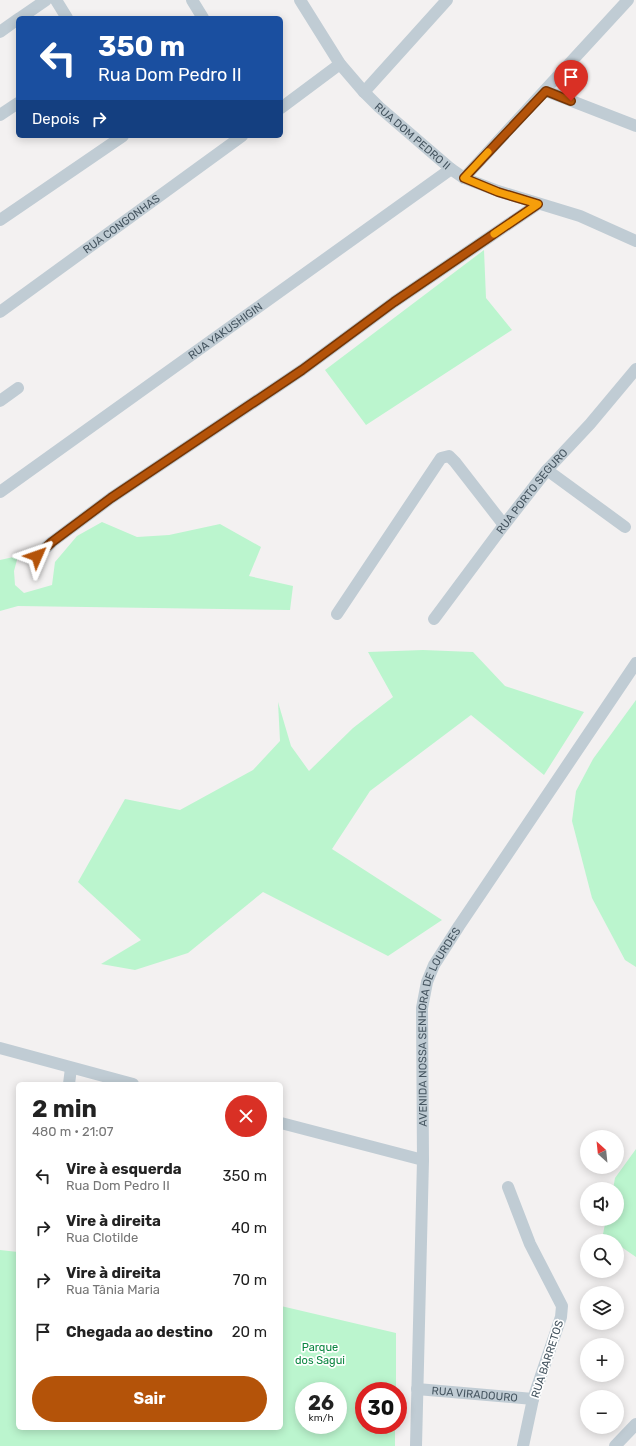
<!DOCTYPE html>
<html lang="pt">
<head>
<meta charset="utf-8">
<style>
	:root { --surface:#fff; --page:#f2f2f2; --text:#222; --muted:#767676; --accent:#b45309 }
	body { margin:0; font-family:Rubik,sans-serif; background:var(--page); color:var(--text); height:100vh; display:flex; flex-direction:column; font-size:15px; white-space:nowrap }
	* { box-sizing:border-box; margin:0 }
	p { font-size:13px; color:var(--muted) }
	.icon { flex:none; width:22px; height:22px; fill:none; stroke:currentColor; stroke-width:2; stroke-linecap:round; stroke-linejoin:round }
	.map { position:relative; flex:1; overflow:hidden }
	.sheet { position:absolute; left:16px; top:1082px; width:267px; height:348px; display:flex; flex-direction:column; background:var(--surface); border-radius:6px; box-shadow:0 2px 10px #0003 }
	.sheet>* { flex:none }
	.top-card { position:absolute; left:16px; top:16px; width:267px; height:122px; border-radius:6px; box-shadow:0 2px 10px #0003; background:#1a4fa0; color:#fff; overflow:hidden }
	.needle { width:26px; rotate:333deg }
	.fabs { position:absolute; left:580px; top:1130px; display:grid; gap:8px }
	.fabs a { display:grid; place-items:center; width:44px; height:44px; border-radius:50%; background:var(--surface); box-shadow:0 2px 10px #0003; font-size:20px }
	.speed { position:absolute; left:295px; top:1382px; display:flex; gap:8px; font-size:20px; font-weight:700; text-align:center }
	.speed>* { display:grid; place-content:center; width:52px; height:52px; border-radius:50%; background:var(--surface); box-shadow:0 2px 10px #0003; line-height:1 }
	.speed small { font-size:10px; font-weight:400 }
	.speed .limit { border:6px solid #d22; background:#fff; color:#111 }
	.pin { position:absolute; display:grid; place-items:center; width:34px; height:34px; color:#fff; margin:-41px -17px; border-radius:50% 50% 50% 0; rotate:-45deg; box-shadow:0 0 4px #0007 }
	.pin .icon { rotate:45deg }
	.me { position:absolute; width:44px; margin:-22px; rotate:47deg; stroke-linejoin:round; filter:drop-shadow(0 0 3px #0008) }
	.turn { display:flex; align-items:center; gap:14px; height:84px; padding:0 16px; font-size:18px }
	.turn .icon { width:52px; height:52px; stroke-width:2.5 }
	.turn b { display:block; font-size:28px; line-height:34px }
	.then { display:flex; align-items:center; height:38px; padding:0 16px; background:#0003; gap:8px; font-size:15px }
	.round { display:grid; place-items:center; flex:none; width:42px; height:42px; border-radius:21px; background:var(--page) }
	.head { display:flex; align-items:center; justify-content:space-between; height:68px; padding:0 16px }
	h1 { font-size:24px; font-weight:700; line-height:30px }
	.action { display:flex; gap:8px; margin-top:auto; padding:8px 16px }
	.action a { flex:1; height:46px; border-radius:24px; background:var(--accent); color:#fff; font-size:16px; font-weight:700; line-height:46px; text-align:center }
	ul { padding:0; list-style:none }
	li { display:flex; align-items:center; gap:12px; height:52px; padding:0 16px }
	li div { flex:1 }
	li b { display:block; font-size:15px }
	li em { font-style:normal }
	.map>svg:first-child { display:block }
</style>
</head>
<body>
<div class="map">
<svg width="636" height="1446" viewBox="0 0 636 1446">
	<rect width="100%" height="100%" fill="#f3f1f1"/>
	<g fill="#bbf5ce" fill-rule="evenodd">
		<path d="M484,250L486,298L512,330L366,425L325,370Z"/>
		<path d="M102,522L137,537L169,535L220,524L261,547L249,576L293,586L290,610L18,606L0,611V560L18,556L14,571L15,585L24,593L52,585L55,562L77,536Z"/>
		<path d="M423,650L473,652L505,686L584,712L544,775L471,715L370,791L332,849L442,920L388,956L263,892L188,953L135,970L101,964L141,940L78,882L125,799L180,810L253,770L280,741L278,702L291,746L309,771L353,728L393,697L368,652Z"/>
		<path d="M636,700V967L625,960L592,898L572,821L576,791L593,759Z"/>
		<path d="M636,1149V1257L617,1244V1241H612L603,1234L606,1219H617V1189H613L615,1178Z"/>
		<path d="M0,1250L18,1252V1428H281V1306L396,1333V1391H364V1425H395V1446H0ZM304,1391H338V1425H304Z"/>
	</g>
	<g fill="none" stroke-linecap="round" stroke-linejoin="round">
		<g stroke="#c0ccd4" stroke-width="12">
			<path d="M56,0L67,18"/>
			<path d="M192,0L203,18"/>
			<path id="s1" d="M300,0L340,64L364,92L379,107L451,169L464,178L498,191L580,216L636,241"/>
			<path d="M20,18L46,0"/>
			<path d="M0,32L18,19"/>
			<path d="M546,91L636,126"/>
			<path d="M364,92L447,0"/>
			<path d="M281,108L340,64"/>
			<path d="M0,115L18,103"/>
			<path d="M464,178L628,0"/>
			<path d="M0,220L123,136"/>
			<path id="s2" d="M0,312L242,136"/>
			<path d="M0,401L18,388"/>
			<path d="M547,470L625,527"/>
			<path id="s3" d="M0,492L451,169"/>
			<path d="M37,556L52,542L111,498L302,370L394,302L538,204"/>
			<path d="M337,614L441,458L449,456L455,462L504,525"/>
			<path id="s4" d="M434,619L504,525L547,470L590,424L636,369"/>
			<path d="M0,1048L133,1084"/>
			<path d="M69,1084L71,1068"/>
			<path d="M281,1123L423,1160"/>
			<path d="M508,1187L530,1244L562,1306L561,1317L533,1399L523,1446"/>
			<path id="s5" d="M417,1389L533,1399"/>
			<path id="s6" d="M416,1446L423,1160L422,1008L427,982L434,965L459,926L636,663"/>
			<path d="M615,1446L636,1424"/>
		</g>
	</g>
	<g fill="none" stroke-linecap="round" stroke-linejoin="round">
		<g stroke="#753606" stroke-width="10">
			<path id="route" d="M37,556L52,542L111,498L302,370L394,302L538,204L498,192L464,178L546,91L571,101"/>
		</g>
		<use href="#route" stroke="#b45309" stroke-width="7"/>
		<path stroke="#f59e0b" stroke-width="7" d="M488,152L464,178L498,192L538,204L494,234"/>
	</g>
	<g text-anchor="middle" stroke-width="3.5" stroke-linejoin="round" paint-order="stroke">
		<g font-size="11" fill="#465661" stroke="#fff">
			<text dy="4" stroke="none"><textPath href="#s1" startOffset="178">RUA DOM PEDRO II</textPath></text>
			<text dy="4" stroke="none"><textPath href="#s2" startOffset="150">RUA CONGONHAS</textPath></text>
			<text dy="4" stroke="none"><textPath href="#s3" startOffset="277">RUA YAKUSHIGIN</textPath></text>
			<text dy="4" stroke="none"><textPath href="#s4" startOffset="161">RUA PORTO SEGURO</textPath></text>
			<text dy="4" stroke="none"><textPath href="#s6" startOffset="423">AVENIDA NOSSA SENHORA DE LOURDES</textPath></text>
			<text transform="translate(547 1359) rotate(-72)" y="4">RUA BARRETOS</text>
			<text dy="4" stroke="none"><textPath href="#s5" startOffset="58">RUA VIRADOURO</textPath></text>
		</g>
		<g font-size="11" fill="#0c8742" stroke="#fff">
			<text x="320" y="1351">Parque<tspan x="320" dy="13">dos Sagui</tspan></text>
		</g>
	</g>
</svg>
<div class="fabs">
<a><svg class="needle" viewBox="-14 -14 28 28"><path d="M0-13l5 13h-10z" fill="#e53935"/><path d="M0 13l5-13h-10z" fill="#767676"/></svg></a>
<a><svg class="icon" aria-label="sound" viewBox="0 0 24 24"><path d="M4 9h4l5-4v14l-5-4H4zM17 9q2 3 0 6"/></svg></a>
<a><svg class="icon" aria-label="search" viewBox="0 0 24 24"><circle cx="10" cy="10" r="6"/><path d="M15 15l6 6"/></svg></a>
<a><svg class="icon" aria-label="layers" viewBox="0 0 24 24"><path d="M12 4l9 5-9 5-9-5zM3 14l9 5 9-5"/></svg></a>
<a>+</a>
<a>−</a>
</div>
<div class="speed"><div>26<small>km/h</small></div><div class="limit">30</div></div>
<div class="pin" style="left:571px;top:101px;background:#d93025"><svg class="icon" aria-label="arrive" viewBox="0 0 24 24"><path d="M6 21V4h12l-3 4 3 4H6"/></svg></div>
<svg class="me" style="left:37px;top:556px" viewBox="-20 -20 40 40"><path d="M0-17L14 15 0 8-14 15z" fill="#b45309" stroke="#fff" stroke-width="4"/></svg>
<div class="top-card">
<div class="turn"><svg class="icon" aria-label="left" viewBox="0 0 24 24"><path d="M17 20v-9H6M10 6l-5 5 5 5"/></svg><div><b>350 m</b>Rua Dom Pedro II</div></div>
<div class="then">Depois<svg class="icon" aria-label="right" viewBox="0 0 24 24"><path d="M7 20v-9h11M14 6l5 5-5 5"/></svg></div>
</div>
<section class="sheet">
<div class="head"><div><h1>2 min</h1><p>480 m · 21:07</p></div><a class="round" style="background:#d93025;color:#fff"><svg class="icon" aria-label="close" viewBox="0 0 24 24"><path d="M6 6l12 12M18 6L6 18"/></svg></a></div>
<ul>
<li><svg class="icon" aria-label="left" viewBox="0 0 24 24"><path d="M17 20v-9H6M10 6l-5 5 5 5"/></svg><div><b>Vire à esquerda</b><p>Rua Dom Pedro II</p></div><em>350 m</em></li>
<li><svg class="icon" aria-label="right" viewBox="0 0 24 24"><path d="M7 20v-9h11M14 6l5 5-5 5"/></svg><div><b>Vire à direita</b><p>Rua Clotilde</p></div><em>40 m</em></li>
<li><svg class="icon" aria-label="right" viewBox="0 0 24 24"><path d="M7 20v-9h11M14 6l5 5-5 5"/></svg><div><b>Vire à direita</b><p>Rua Tânia Maria</p></div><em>70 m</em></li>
<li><svg class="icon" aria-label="arrive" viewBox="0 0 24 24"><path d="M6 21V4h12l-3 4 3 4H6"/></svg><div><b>Chegada ao destino</b></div><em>20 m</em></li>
</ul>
<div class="action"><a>Sair</a></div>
</section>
</div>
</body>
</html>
